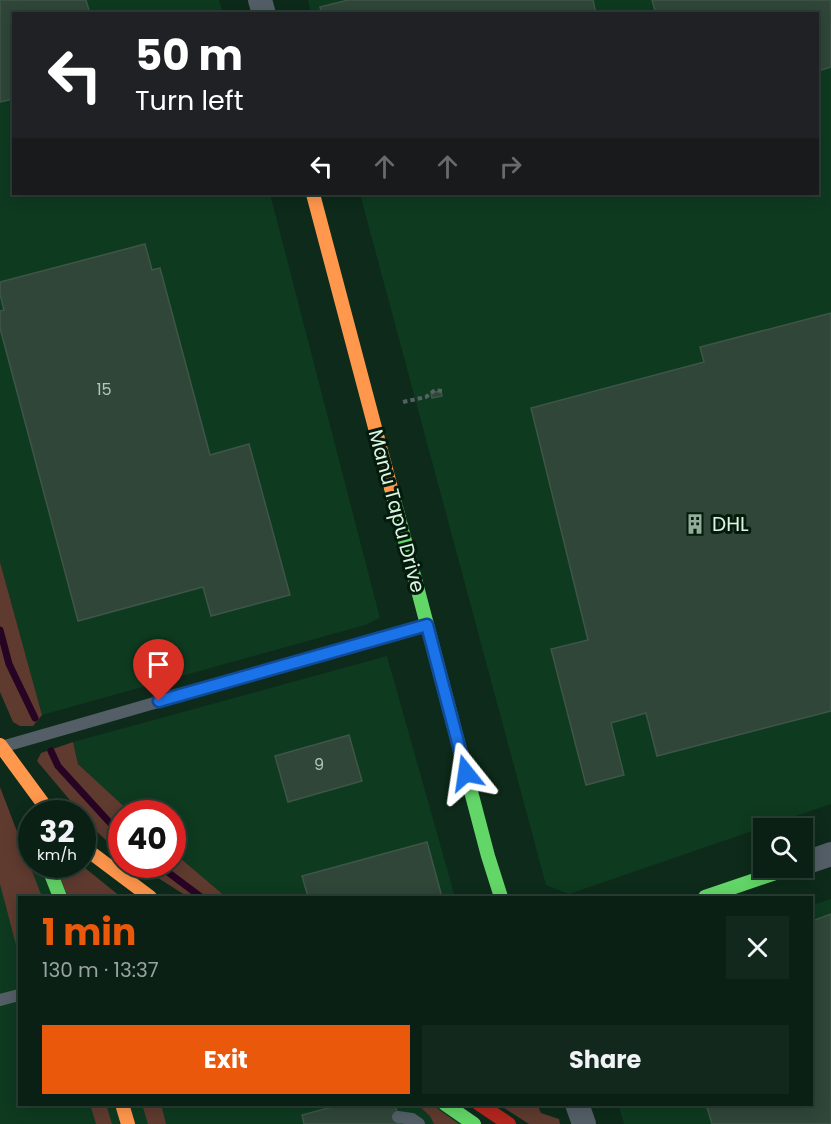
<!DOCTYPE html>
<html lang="en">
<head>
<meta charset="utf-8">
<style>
	:root { --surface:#0a2014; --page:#13281d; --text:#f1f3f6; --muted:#99a3a0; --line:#2a3e34; --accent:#ea580c }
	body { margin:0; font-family:Poppins,sans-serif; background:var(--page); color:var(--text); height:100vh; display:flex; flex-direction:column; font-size:22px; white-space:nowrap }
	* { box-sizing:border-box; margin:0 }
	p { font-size:20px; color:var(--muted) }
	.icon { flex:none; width:33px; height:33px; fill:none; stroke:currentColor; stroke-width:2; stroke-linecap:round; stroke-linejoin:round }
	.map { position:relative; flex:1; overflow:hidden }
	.sheet { position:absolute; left:18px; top:896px; width:795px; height:210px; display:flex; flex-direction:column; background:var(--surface); border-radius:0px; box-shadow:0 3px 15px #0003,0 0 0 2px var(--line) }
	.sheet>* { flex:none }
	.top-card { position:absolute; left:12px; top:12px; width:807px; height:183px; border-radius:0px; box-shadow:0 3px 15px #0003,0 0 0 2px var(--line); background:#202124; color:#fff; overflow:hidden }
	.fabs { position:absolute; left:753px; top:818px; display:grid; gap:12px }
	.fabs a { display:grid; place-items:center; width:60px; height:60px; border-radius:0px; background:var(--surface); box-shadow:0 3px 15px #0003,0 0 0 2px var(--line); font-size:30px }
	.speed { position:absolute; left:18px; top:800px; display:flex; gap:12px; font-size:30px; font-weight:700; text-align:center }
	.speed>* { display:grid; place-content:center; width:78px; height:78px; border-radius:50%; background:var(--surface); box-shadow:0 3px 15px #0003,0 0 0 2px var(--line); line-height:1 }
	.speed small { font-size:15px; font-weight:400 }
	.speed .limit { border:9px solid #d22; background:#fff; color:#111 }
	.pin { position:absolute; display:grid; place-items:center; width:51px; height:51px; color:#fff; margin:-62px -26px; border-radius:50% 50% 50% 0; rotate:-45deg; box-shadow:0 0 6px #0007 }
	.pin .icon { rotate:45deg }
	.me { position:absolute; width:66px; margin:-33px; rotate:345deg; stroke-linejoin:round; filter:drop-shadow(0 0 4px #0008) }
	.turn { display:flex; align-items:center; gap:21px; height:126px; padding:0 24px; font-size:27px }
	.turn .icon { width:78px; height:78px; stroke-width:2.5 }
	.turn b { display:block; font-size:42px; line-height:51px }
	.lanes { display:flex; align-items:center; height:57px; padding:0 24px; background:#0003; justify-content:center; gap:30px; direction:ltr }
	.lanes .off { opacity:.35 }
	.round { display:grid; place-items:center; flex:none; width:63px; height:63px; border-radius:0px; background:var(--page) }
	.headline { display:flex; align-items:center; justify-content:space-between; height:102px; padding:0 24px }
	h1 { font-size:36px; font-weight:700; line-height:45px; color:var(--accent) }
	.primary-button { display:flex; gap:12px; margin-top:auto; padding:12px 24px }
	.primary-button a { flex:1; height:69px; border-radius:0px; background:var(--accent); color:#fff; font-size:24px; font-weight:700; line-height:69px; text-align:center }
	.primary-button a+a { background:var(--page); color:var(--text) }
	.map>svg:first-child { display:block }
</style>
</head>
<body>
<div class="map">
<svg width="831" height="1124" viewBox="0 0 831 1124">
	<rect width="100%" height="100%" fill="#0d2a1a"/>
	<g fill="#0e3a20">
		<path d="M0,0H219L223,13L14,14V194H270L380,618L365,625L42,715L0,562Z"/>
		<path d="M308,0H831V804L569,894L546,885L360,194H818V14H311Z"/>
		<path d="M387,656L455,897H226L173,852L172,813H131L78,764L73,742Z"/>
		<path d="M0,823L31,852L32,864L86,897H20V1104H445L479,1124H0Z"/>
		<path d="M831,899V1124H624L618,1104H812V905Z"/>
	</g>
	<g fill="#5f3a2f">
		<path d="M0,562L42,715L33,726H20L13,722L0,692Z"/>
		<path d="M73,742L78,764L131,813H122L121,854L95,830L37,761L41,753Z"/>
		<path d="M0,787L42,897H20L19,956L0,884Z"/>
		<path d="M173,852L226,897H188L136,864H172Z"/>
		<path d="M54,864H80L121,897H68Z"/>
		<path d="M90,1104H106L112,1124H96Z"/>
		<path d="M142,1104H161L166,1124H148Z"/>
		<path d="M417,1104H431L459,1124H434L430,1116Z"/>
		<path d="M498,1104H537L541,1113L559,1119L560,1124H529Z"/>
	</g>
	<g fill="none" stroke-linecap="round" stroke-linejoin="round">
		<g stroke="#270424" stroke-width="7">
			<path d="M0,630L9,664L35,718"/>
			<path d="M51,751L58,766L122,836"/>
			<path d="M157,864L201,897"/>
		</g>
	</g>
	<g fill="#304639" stroke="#3e5547" stroke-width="1.5">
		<path d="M0,0H86L90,14H14V99L0,102Z"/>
		<path d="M348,0H593L596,14H322L320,7Z"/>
		<path d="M652,0H831V67L818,71V14H656Z"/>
		<path d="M145,244L152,270L160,268L210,455L249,444L290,595L211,616L203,587L78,621L0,328V311L4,310L0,294V282Z"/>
		<path d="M831,313V711L657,756L646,713L611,723L624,775L586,785L551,649L588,640L531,408L704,362L700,347Z"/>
		<path d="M441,391L442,396L432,398L431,393Z"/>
		<path d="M349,735L362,781L288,802L275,756Z"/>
		<path d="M427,842L442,897H308L302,876Z"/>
		<path d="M831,914V1124H712L706,1104H812V921Z"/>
		<path d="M343,1104H395L400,1124H304L302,1115Z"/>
	</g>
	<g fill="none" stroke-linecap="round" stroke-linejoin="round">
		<path stroke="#536161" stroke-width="4" stroke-dasharray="4.5 3" stroke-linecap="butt" d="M403,402L426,397L435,390L442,391L444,393"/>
		<g stroke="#535e66" stroke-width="12">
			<path d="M5,746L426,625"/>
			<path d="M0,1000L19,995"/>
			<path d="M398,1117L412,1119L419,1124"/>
		</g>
		<g stroke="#535e66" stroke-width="24">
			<path d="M260,0L264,14"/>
			<path d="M802,864L831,854"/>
			<path d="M577,1104L584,1124"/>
		</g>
		<g stroke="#63d668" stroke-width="14">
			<path d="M391,488L488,856L501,897"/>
			<path d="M47,864L60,897"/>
			<path d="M705,897L793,867"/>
			<path d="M445,1104L474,1124"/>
		</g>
		<g stroke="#ff974d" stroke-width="14">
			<path d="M313,194L391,488"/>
			<path d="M0,745L50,813"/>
			<path d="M82,846L150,897"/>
			<path d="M122,1104L128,1124"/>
		</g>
		<path stroke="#b3261e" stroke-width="14" d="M479,1104L509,1124"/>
	</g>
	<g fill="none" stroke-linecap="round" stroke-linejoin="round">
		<g stroke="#114b97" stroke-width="15">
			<path id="route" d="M159,701L427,625L466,773"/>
		</g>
		<use href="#route" stroke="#1a73e8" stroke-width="10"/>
	</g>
	<defs>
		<g id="building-bare" transform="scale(1.62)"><path d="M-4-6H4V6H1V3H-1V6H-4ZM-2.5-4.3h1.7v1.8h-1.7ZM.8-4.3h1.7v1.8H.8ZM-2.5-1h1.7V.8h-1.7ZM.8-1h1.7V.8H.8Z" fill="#92ae9b" stroke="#051a0c" stroke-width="2.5" paint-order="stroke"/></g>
	</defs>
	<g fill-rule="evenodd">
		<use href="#building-bare" x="695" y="524"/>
	</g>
	<g text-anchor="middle" stroke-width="6" stroke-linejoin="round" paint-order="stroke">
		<g font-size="16" fill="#b0c9b7">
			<text x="104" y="395">15</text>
			<text x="319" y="770">9</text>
		</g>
		<g font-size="20" fill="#daf5e1" stroke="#051a0c">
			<text transform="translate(397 511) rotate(75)" y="7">Manu Tapu Drive</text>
		</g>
		<g font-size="20" fill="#daf5e1" stroke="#051a0c" text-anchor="start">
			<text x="712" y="531">DHL</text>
		</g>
	</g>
</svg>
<div class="fabs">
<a><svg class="icon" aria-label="search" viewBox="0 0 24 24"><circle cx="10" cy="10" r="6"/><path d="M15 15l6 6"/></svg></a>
</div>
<div class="speed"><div>32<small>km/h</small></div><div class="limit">40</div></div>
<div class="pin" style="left:159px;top:701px;background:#d93025"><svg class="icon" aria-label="arrive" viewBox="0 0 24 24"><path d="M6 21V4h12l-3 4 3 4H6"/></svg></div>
<svg class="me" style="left:466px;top:773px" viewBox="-20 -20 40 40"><path d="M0-17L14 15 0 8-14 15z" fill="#1a73e8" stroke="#fff" stroke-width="4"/></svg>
<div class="top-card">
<div class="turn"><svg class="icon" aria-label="left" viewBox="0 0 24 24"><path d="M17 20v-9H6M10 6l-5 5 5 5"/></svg><div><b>50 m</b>Turn left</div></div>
<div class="lanes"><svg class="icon" aria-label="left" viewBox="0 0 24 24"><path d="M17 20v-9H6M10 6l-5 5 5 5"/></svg><svg class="icon off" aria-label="ahead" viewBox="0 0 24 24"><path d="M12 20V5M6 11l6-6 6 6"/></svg><svg class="icon off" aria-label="ahead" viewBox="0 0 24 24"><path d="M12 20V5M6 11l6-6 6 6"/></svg><svg class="icon off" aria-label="right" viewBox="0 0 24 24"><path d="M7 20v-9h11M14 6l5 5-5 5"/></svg></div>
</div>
<section class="sheet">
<div class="headline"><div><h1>1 min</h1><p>130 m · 13:37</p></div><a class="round"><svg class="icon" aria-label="close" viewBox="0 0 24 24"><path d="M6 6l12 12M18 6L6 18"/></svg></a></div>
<div class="primary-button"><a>Exit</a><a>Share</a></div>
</section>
</div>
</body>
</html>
